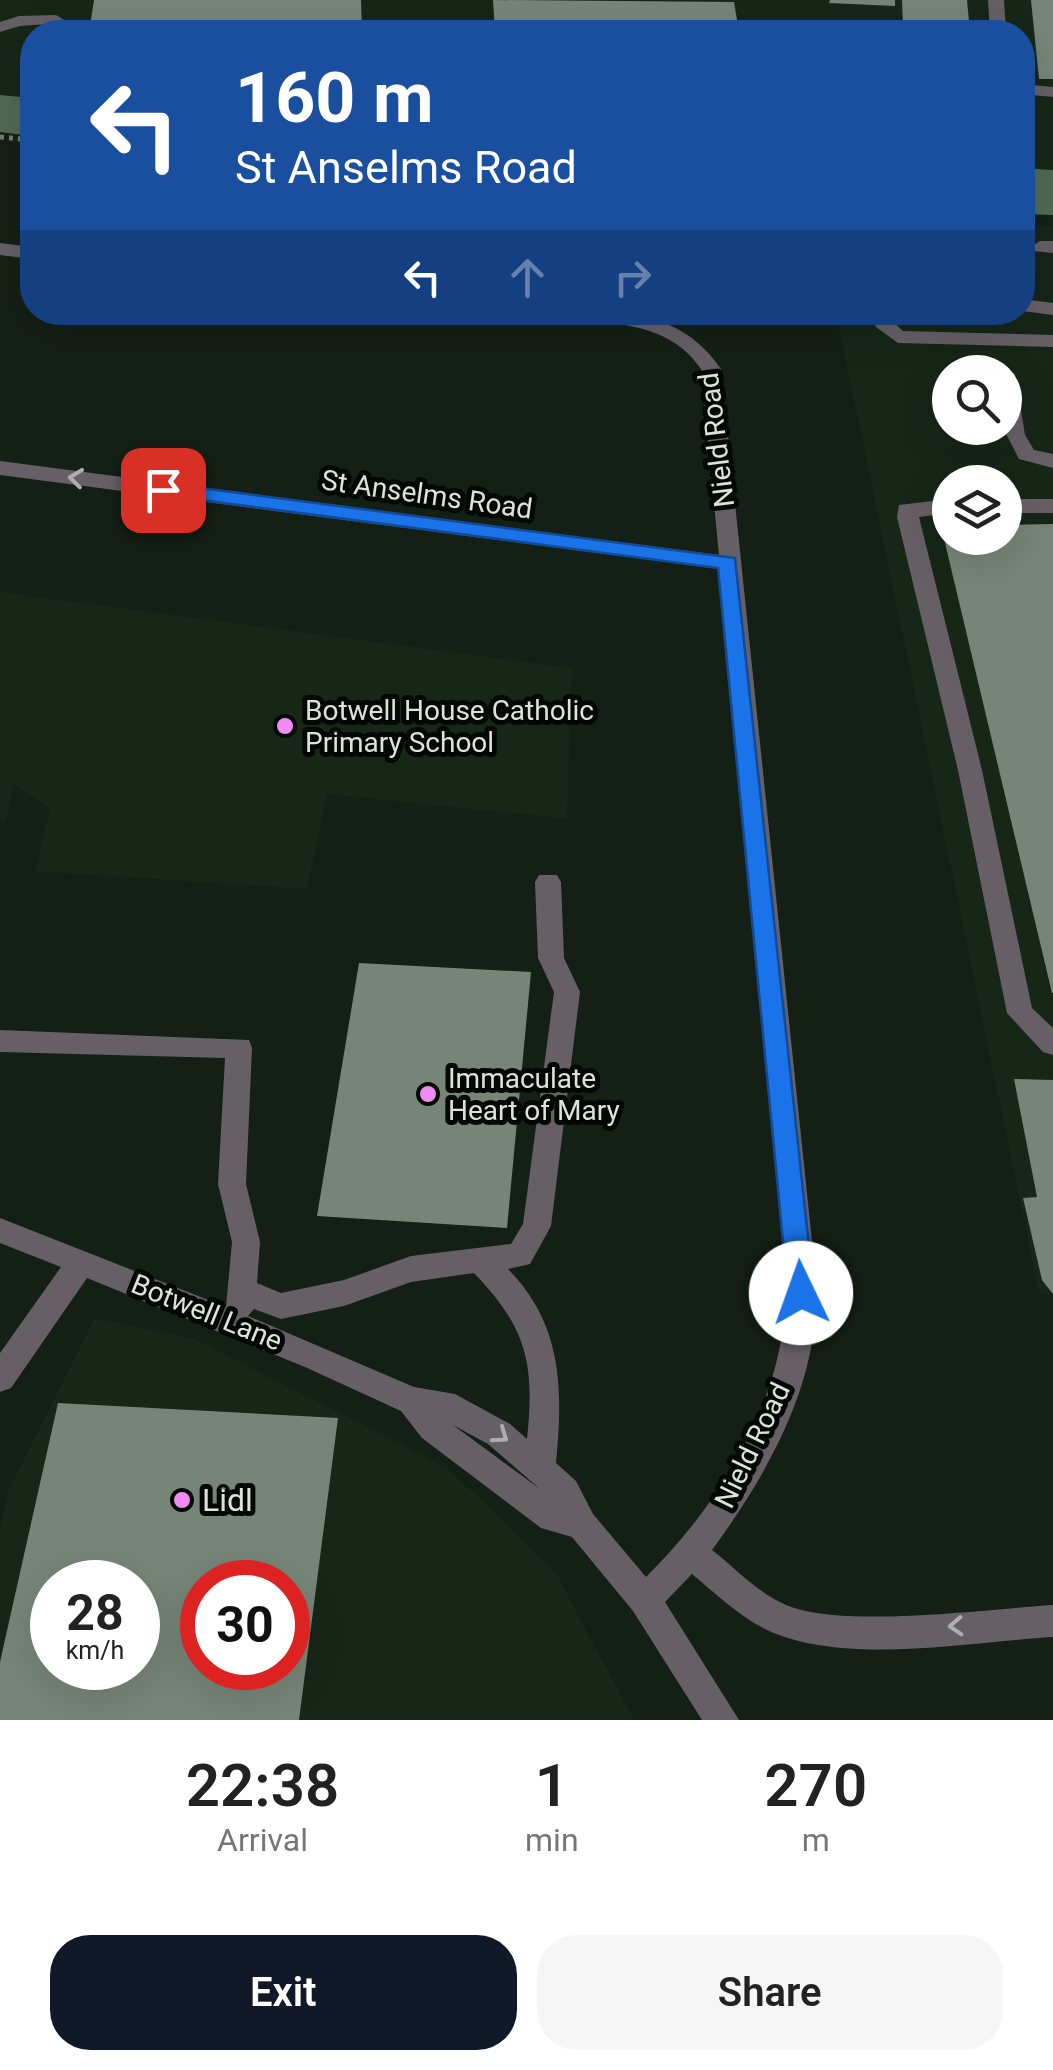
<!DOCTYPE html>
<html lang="en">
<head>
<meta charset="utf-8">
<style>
	:root { --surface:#fff; --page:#f6f6f6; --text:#222; --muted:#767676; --accent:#111827 }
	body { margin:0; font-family:Roboto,sans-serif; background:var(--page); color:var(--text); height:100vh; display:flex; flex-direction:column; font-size:38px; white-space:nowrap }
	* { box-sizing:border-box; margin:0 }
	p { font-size:32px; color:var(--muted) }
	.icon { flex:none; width:55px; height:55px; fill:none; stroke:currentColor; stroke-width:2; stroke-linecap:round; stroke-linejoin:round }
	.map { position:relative; height:1720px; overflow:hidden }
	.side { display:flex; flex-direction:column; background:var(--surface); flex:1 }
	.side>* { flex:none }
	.guide { position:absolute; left:20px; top:20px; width:1015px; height:305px; border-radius:40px; box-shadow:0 10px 40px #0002; background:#1a4fa0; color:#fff; overflow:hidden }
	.tools { position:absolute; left:932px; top:355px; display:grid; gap:20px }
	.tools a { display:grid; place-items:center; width:90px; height:90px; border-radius:50%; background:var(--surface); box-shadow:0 10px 40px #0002; font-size:50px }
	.speed { position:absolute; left:30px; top:1560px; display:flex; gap:20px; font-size:50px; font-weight:700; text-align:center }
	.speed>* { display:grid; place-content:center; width:130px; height:130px; border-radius:50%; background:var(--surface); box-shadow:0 10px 40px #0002; line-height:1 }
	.speed small { font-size:25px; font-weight:400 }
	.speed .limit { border:15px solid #d22; background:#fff; color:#111 }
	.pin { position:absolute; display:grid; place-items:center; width:85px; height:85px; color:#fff; margin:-42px; border-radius:20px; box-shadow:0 5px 15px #0006 }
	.me { position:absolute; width:110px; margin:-55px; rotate:357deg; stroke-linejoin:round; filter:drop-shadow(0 0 8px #0008) }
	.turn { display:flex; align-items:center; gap:35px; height:210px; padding:0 50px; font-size:45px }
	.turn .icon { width:130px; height:130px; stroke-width:2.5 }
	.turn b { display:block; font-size:70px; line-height:85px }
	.lanes { display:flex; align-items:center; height:95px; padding:0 50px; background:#0003; justify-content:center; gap:50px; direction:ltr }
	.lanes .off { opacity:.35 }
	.eta { display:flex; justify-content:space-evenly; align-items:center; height:170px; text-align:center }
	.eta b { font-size:60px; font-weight:600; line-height:70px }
	.cta { display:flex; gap:20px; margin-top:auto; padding:20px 50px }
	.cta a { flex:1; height:115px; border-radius:40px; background:var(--accent); color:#fff; font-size:40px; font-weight:600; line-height:115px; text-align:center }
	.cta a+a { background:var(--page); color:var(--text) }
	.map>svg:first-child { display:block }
</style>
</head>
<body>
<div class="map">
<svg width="1053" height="1720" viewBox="0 0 1053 1720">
	<rect width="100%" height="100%" fill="#141f15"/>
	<g fill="#162617" fill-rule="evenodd">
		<path d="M0,0H1053V170L1023,168L1022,32H32V98L0,95Z"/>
		<path d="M1023,224L1053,226V1294L1039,1293L836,313L1022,312ZM950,372H1005V428H950ZM950,482H1005V538H950Z"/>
		<path d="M0,592L572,668L567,819L327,794L307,889L35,871L50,808L14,784L6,820H0Z"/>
		<path d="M95,1318L194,1339L448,1468L556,1573L634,1720H0V1529L9,1488ZM52,1582H138V1668H52ZM202,1582H288V1668H202Z"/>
	</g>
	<g fill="#516a53">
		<path d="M0,95L32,98V136L0,132Z"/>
		<path d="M1023,168L1053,170V215L1023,214Z"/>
	</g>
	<g fill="#778578" fill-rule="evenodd">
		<path d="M94,0H361L362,32H89Z"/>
		<path d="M493,0L734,2L739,32H495Z"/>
		<path d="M830,0H895V6L829,3Z"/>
		<path d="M902,0H967L970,32H884L885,26H903Z"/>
		<path d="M1031,0H1053V79H1039Z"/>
		<path d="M1053,524V993H1052L941,526H950V538H1005V525Z"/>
		<path d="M359,963L531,972L507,1228L317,1216Z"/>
		<path d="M1014,1079L1053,1080V1294L1042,1280L1023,1198L1037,1197Z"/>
		<path d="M58,1403L338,1418L299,1720H0V1662ZM52,1582H138V1668H52ZM202,1582H288V1668H202Z"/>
	</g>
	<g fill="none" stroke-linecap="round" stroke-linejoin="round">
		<path stroke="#747e75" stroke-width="5" stroke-dasharray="4 5" stroke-linecap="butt" d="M0,137L32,140"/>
		<g fill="#666066" fill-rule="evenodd">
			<path d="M988,0H1004L1006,32H990Z"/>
			<path d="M56,15L64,20L62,23L20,26L0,32V22L19,16Z"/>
			<path d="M1022,84L1053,87V97L1022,94Z"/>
			<path d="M1040,241H1053V253L1033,251L1031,247Z"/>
			<path d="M0,243L32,247V259L0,255Z"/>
			<path d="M1022,299L1053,303V315L1022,311Z"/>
			<path d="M541,312C610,312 677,304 721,369L813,1251C815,1277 817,1302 814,1328C805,1408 759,1486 712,1550C735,1568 758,1593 786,1605C842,1629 988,1609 1053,1605V1637C969,1642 844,1666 767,1630C739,1616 716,1594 692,1574L665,1602L739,1720H702L633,1611L572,1537L541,1528L422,1438L401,1411L305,1367L87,1278L11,1388L0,1392V1353L61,1267L0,1243V1218L226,1307L232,1242L218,1184L225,1058L0,1052V1030L249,1040L252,1048L246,1184L260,1242L257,1283L281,1293L344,1280L411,1256L511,1244L523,1224L554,992L538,958L535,882L539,875H557L561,882L564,958L580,992L551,1226L530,1264L508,1269C563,1325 563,1390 556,1463L576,1481L593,1514L646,1577C723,1501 788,1393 786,1283L720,569L0,475V461L719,555L701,369C668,319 604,323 550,318ZM474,1273C527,1328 535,1364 527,1439L510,1424L455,1394L414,1387L248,1316L254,1309L281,1319L344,1306L411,1282ZM453,1425L488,1444L540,1489Z"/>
			<path d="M871,312H891L892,321L903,331L1053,335V347L898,343L876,327Z"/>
			<path d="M1005,368L1015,374L1025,435L1034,450L1053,454V468L1019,459L1003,428L1005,372H996Z"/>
			<path d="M950,499V513L919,517L982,770L1032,1008L1053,1028V1055L1043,1052L1007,1013L958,770L897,517L899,505Z"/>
			<rect x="1005" y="499" width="48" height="14"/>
		</g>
	</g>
	<defs><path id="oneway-chevron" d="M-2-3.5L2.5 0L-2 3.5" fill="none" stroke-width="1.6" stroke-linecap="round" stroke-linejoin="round" transform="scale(2.5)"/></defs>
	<g stroke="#acafad">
		<use href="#oneway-chevron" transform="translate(76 478) rotate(-173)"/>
		<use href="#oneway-chevron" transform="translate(501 1436) rotate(35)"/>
		<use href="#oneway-chevron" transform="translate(956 1626) rotate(177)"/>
	</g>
	<path fill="#1a73e8" stroke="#114b97" stroke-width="2.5" d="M163,483L735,558L814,1293L810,1301L801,1304L792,1301L788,1293L718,568L156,494L153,490Z"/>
	<g fill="#f18af5" stroke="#040804" stroke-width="4">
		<circle cx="285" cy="726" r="10"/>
		<circle cx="428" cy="1094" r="10"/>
		<circle cx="182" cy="1500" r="10"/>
	</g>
	<g text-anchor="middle" stroke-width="10" stroke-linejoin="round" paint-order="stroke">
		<g font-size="28" fill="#dbe3dc" stroke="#040804">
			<text transform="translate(716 440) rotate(-97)" y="10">Nield Road</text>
			<text transform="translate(427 494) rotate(8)" y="10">St Anselms Road</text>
			<text transform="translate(207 1312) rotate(22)" y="10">Botwell Lane</text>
			<text transform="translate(752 1445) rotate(-64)" y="10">Nield Road</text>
		</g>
		<g font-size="28" fill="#dbe3dc" stroke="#040804" text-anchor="start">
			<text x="305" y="720">Botwell House Catholic<tspan x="305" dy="32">Primary School</tspan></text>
			<text x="448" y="1088">Immaculate<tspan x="448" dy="32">Heart of Mary</tspan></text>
		</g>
		<g font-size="32" fill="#dbe3dc" stroke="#040804" text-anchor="start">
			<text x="202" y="1511">Lidl</text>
		</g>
	</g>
</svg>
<div class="tools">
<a><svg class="icon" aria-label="search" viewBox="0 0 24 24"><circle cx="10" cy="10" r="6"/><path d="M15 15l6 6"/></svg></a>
<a><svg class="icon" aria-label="layers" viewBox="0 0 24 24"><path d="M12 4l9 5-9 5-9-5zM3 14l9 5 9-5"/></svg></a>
</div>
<div class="speed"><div>28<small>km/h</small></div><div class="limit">30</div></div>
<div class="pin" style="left:163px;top:490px;background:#d93025"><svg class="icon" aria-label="arrive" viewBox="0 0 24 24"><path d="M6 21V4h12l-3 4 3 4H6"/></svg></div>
<svg class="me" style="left:801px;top:1293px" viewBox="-20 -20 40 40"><circle r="19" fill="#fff"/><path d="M0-13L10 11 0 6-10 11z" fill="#1a73e8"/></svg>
<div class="guide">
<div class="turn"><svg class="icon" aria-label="left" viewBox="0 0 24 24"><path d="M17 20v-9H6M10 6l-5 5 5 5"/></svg><div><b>160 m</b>St Anselms Road</div></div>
<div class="lanes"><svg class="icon" aria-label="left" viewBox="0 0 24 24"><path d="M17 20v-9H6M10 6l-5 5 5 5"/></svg><svg class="icon off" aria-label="ahead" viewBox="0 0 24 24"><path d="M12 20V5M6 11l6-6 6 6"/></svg><svg class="icon off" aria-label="right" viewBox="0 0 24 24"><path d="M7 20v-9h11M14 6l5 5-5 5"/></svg></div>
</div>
</div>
<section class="side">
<div class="eta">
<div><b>22:38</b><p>Arrival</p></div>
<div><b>1</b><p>min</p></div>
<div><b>270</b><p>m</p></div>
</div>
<div class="cta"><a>Exit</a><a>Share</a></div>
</section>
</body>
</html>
